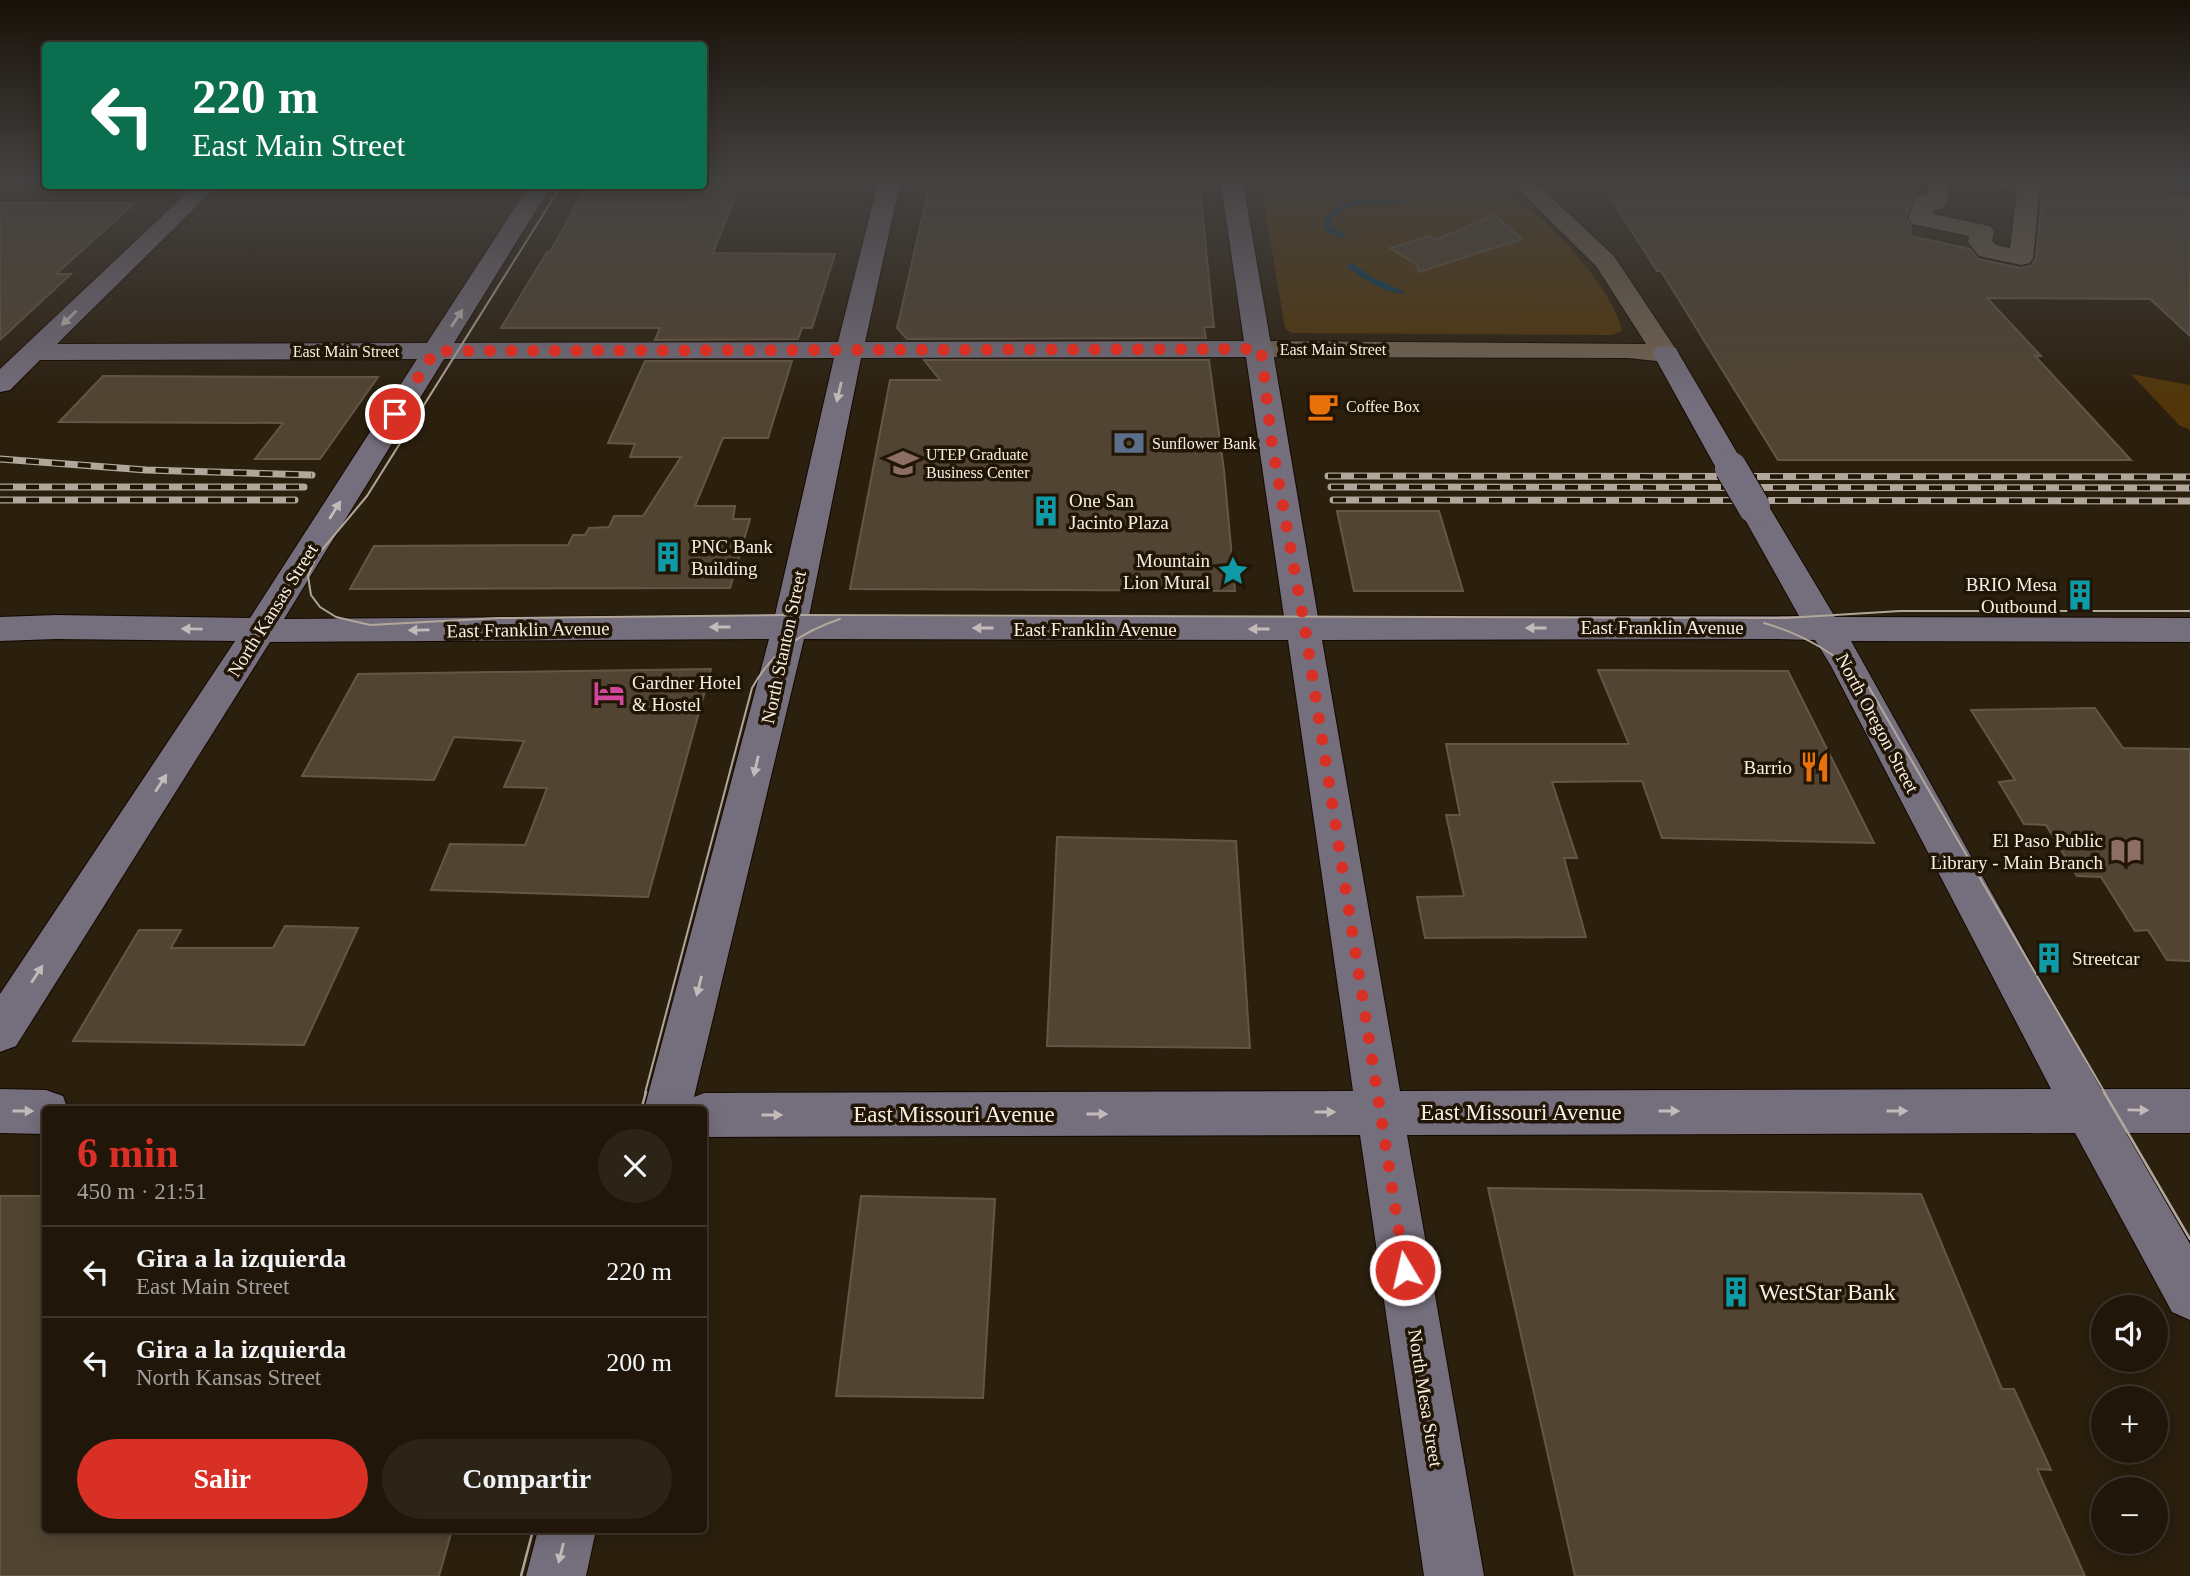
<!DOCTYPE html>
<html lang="es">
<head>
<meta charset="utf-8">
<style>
	:root { --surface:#20170a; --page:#2d2418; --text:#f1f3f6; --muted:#a29f9c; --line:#3d362b; --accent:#d93025 }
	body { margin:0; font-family:"Times New Roman",serif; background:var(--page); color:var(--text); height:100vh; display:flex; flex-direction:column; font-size:26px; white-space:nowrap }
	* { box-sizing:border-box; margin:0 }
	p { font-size:23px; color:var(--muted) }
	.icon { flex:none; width:38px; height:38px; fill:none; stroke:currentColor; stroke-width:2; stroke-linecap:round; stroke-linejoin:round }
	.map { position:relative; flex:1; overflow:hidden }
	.sheet { position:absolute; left:42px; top:1106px; width:665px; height:427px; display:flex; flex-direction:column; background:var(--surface); border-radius:7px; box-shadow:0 4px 18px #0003,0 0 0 2px var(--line) }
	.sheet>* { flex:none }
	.banner { position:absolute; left:42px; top:42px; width:665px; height:147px; border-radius:7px; box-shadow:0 4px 18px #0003,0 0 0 2px var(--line); background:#0b6e4f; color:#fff; overflow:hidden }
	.fabs { position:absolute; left:2091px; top:1295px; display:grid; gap:14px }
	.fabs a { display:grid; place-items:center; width:77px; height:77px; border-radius:50%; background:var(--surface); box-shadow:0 4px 18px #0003,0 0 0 2px var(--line); font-size:35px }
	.pin { position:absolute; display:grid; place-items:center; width:60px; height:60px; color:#fff; margin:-30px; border:4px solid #fff; border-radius:50%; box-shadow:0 2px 7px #0007 }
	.me { position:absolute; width:77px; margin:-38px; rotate:351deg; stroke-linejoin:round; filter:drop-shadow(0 0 5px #0008) }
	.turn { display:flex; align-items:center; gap:24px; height:147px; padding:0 35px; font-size:32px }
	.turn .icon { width:91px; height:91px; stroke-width:2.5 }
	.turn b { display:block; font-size:49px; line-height:60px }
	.round { display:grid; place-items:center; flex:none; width:74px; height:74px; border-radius:37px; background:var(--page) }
	.summary { display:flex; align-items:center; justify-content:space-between; height:119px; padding:0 35px }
	h1 { font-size:42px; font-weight:800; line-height:52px; color:var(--accent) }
	.action { display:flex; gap:14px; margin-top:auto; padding:14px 35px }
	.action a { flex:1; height:80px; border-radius:42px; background:var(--accent); color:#fff; font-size:28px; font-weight:800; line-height:80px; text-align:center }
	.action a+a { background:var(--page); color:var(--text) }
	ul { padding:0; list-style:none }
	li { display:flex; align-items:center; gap:21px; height:91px; padding:0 35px; border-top:2px solid var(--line) }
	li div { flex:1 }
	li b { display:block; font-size:26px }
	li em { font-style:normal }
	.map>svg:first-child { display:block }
</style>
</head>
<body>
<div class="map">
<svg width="2190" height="1576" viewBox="0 0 2190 1576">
	<rect width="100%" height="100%" fill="#2b1f0e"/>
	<g fill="#523609">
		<path d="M1263,183H1486C1530,196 1613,285 1622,331L1612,335L1292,333L1285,328L1261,185Z"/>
		<path d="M2131,374L2190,385V430L2179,425Z"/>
	</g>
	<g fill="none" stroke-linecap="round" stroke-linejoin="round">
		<g fill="#053d59" fill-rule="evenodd">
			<path d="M1381,200L1402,201L1406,203L1402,205C1378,204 1338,197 1330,227L1345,234V238H1339L1322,228C1330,199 1356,200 1381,200Z"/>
			<path d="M1348,264H1354L1372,277L1405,292C1392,298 1360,276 1348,268Z"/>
		</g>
	</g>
	<g fill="#514432" stroke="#655745" stroke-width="2">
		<path d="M1635,183H1919L1906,218L1911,226L1910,236L1970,249L1978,259L2020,268L2031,266L2036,258L2043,187L2040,183H2102L2190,199V336L2150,299L1987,298L2041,356H2035L2131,460H1778L1661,271H1657L1605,189Z"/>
		<path d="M699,188H739L713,253L835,254L812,328H802L798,339L655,340L660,328H501L547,252H550L585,189Z"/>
		<path d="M929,188L1200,190L1214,327H1204L1206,338L907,339L897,328Z"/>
		<path d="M0,203H135L56,274H71L0,340Z"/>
		<path d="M1494,215L1522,239L1419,272L1417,265L1390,248L1430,236L1436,240Z"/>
		<path d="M924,360H1209L1224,470L1235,591L850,589L890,380H940Z"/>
		<path d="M645,361H792L768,438H723L695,506H735L733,519H750L730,588L350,589L374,546L568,545L573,535H585L589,528L609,527L614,516H643L681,457H630L635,444L608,443Z"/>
		<path d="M103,376L318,377H378L320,459H255L283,423L59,422Z"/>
		<path d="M1337,511H1439L1463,591H1354Z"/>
		<path d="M711,669L648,897L431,890L450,844L525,845L547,788L504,787L524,741L454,737L434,780L302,776L358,674Z"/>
		<path d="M1598,670L1788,671L1874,843L1662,838L1642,781L1552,782L1577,858H1564L1586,937L1425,938L1417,897L1464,896L1446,815H1460L1446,744H1629Z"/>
		<path d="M2095,708L2123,748L2190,749V961L2167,960L2148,930L2135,931L2101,877L2077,876L2046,825L2024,824L1999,782L2015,780L1971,710Z"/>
		<path d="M1057,837L1236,841L1250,1048L1047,1046Z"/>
		<path d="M285,926L358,928L304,1045L73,1041L139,930H181L171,948H273Z"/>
		<path d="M1488,1188L1921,1194L2002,1389H2014L2051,1470L2037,1469L2085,1576H1575Z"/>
		<path d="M0,1196H46V1530H452L439,1576H0Z"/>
		<path d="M861,1196L995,1199L983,1398L836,1396Z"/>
	</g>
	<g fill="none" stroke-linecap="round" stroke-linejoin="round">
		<g stroke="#130800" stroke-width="2">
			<g id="street">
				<path d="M1512,183H1536L1614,256L1679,354L1676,360L1666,362L1628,358L1261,357L1252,355L1248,349L1252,343L1261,341L1646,344L1596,266Z"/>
				<path d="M1930,183H1952L1944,208L1934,210L1933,214L1990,226L1994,231L1992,241L1996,245L2010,248L2017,191L2001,188L1998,183H2037L2040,187L2033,258L2030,263L2021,265L1979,256L1968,242L1969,236L1912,224L1908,219L1916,196L1927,195Z"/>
			</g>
		</g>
		<g stroke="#130800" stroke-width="2">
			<g id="secondary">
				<path d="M878,183H900L865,342L1244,341L1221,183H1243L1271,345L1274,349L1273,352L1318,617L1799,616L1738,507L1743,500L1754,497L1765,500L1835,617L2190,618V642L1851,641L2101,1089H2190V1133H2126L2190,1244V1320L2172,1312L2075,1133L1407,1135L1484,1576H1424L1360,1135L704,1137V1110H644L769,639L270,642L16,1046L0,1052V994L235,641L56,639L0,641V617L56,615L250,618L417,359L40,360L10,390L0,392V369L194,186H217L57,344L427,343L529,186H551L454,343L838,342ZM1246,357L1284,617L809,616L861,358ZM834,358L775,615L284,619L444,359ZM804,639L1288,640L1353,1091L704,1093L694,1097ZM1777,639L1815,640L1831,666L2051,1089L1400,1091L1322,640Z"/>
				<path d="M1666,346L1676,348L1679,354L1746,468L1742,474L1731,477L1720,474L1716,468L1653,354L1656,348Z"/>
				<path d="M0,1089L46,1090L63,1096L68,1110H46V1134L0,1133Z"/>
				<path d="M538,1530H596L586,1576H526Z"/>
			</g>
		</g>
		<use href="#street" fill="#746553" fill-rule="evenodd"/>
		<use href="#secondary" fill="#756e7c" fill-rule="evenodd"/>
		<g stroke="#b1a79b" stroke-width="2">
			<path d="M561,186L367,496L316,557L308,576L311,595L320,607L336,617L370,625L499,618L791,615L1786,618L1900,611H2190"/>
			<path d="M1764,623C1805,635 1837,654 1867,684L2105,1093"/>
			<path d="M645,1093L752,688C772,652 801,632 840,619"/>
		</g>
		<g stroke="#b1a79b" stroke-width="2.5">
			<path d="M2104,1092L2190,1239"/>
			<path d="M641,1110L646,1092"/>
			<path d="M521,1576L533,1530"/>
		</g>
		<g stroke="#b1a79b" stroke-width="7">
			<g id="rail">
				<path d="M0,459L146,470L312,475"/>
				<path d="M1328,476L2190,477"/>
				<path d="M0,487H304"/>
				<path d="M1331,487L2190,488"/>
				<path d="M0,500H295"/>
				<path d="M1333,500L2190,501"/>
			</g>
		</g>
		<use href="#rail" stroke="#211606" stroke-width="4.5" stroke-dasharray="13" stroke-linecap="butt"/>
		<g stroke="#130800" stroke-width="34" stroke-linecap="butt">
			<path id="secondary-bridge" d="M1731,468L1754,507"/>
		</g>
		<use href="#secondary-bridge" stroke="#756e7c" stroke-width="32"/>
	</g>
	<defs><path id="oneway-solid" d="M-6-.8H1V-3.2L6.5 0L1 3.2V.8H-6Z" transform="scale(1.75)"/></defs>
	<g fill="#c3bbba">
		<use href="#oneway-solid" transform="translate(69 318) rotate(136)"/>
		<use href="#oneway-solid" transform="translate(457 318) rotate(-57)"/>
		<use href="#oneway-solid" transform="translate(839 392) rotate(103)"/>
		<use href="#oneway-solid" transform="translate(335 510) rotate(-58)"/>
		<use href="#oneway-solid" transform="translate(720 627) rotate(180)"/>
		<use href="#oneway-solid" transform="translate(983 628) rotate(-180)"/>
		<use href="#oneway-solid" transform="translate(1536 628) rotate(180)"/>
		<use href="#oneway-solid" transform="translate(192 629) rotate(-179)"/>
		<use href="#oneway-solid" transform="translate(1259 629) rotate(180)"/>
		<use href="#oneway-solid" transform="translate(419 630) rotate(179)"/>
		<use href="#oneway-solid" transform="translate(756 766) rotate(103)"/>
		<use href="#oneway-solid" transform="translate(161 783) rotate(-57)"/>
		<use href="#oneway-solid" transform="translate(37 974) rotate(-57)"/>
		<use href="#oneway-solid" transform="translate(699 986) rotate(104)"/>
		<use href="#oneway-solid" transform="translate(2138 1110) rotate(1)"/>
		<use href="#oneway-solid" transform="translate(23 1111)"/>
		<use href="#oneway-solid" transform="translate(1669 1111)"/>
		<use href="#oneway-solid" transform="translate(1897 1111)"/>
		<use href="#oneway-solid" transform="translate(1325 1112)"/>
		<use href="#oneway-solid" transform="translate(1097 1114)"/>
		<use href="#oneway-solid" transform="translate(772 1115)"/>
		<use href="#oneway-solid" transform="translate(561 1553) rotate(104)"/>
	</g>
	<linearGradient id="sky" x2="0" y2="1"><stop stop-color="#181108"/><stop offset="0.45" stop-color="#444241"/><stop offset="1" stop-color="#444241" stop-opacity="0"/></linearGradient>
	<rect width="2190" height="403" fill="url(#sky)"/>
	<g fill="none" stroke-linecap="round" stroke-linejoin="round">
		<path stroke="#d93025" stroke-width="12" stroke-dasharray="0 21.6" d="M395,414L435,351L1261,349L1272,444L1305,629L1405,1270"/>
	</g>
	<defs>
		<g id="cafe-bare" transform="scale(2.415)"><path d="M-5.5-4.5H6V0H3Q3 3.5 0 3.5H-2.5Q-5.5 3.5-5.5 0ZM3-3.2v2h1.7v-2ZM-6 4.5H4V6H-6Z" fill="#e8710a" stroke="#211606" stroke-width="2.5" paint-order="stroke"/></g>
		<g id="bank-bare" transform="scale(2.415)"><path d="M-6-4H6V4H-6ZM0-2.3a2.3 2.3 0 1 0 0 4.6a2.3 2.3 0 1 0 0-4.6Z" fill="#5c6f8a" stroke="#211606" stroke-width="2.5" paint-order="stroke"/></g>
		<g id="university-bare" transform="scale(2.415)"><path d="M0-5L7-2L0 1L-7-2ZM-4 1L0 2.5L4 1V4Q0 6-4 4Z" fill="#8d6e63" stroke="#211606" stroke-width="2.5" paint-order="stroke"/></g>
		<g id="building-bare" transform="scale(2.415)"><path d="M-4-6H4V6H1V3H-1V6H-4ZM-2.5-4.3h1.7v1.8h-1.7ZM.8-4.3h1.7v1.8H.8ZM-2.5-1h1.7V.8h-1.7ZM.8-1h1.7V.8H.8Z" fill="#0f9aa8" stroke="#211606" stroke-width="2.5" paint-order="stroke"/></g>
		<g id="sight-bare" transform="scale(2.415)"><path d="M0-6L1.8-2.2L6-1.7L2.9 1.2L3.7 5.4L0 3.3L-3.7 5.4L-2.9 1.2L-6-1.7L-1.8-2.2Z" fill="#0f9aa8" stroke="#211606" stroke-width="2.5" paint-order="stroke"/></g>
		<g id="hotel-bare" transform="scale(2.415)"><path d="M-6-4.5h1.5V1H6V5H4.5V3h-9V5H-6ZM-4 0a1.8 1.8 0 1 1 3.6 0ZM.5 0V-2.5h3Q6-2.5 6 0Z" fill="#d1479c" stroke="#211606" stroke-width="2.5" paint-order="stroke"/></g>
		<g id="restaurant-bare" transform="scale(2.415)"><path d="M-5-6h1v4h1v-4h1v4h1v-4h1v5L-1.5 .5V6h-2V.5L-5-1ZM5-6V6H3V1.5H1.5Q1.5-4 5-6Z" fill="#e8710a" stroke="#211606" stroke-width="2.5" paint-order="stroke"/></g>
		<g id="library-bare" transform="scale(2.415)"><path d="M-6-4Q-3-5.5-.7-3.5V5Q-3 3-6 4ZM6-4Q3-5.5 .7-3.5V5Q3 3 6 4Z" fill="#8d6e63" stroke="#211606" stroke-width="2.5" paint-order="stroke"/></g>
	</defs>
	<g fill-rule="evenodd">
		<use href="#cafe-bare" x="1323" y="406"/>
		<use href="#bank-bare" x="1129" y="443"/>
		<use href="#university-bare" x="903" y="463"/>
		<use href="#building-bare" x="1046" y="511"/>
		<use href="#building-bare" x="668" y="557"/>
		<use href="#sight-bare" x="1233" y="571"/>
		<use href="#building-bare" x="2080" y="595"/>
		<use href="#hotel-bare" x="609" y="693"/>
		<use href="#restaurant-bare" x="1815" y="767"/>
		<use href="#library-bare" x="2126" y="851"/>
		<use href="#building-bare" x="2049" y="958"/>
		<use href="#building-bare" x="1736" y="1292"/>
	</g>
	<g text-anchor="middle" stroke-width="7" stroke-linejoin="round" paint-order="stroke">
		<g font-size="16" fill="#f7eee4" stroke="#211606">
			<text x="1333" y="355">East Main Street</text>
			<text x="346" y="357">East Main Street</text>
		</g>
		<g font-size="16" fill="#f7eee4" stroke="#211606" text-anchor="start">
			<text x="1346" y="412">Coffee Box</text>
			<text x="1152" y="449">Sunflower Bank</text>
			<text x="926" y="460">UTEP Graduate<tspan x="926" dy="18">Business Center</tspan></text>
		</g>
		<g font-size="19" fill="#f7eee4" stroke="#211606" text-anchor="start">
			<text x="1069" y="507">One San<tspan x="1069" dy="22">Jacinto Plaza</tspan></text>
			<text x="691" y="553">PNC Bank<tspan x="691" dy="22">Building</tspan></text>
			<text x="1210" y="567" text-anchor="end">Mountain<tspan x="1210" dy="22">Lion Mural</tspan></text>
			<text x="2057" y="591" text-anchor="end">BRIO Mesa<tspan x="2057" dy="22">Outbound</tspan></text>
			<text x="632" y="689">Gardner Hotel<tspan x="632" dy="22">&amp; Hostel</tspan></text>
			<text x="1792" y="774" text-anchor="end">Barrio</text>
			<text x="2103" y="847" text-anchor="end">El Paso Public<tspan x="2103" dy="22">Library - Main Branch</tspan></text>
			<text x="2072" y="965">Streetcar</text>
		</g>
		<g font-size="19" fill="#f7eee4" stroke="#211606">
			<text transform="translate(272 610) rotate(-58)" y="7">North Kansas Street</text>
			<text x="1662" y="634">East Franklin Avenue</text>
			<text transform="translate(528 629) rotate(-1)" y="7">East Franklin Avenue</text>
			<text x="1095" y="636">East Franklin Avenue</text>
			<text transform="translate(783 647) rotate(-78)" y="7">North Stanton Street</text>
			<text transform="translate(1878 723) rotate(62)" y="7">North Oregon Street</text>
			<text transform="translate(1426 1398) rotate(81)" y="7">North Mesa Street</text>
		</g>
		<g font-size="23" fill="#f7eee4" stroke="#211606">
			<text x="1521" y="1120">East Missouri Avenue</text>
			<text x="954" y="1122">East Missouri Avenue</text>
		</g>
		<g font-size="23" fill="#f7eee4" stroke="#211606" text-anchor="start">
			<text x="1759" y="1300">WestStar Bank</text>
		</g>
	</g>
</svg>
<div class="fabs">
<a><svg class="icon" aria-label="sound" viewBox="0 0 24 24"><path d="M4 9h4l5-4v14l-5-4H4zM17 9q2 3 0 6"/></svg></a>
<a>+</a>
<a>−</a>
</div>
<div class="pin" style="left:395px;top:414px;background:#d93025"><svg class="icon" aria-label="arrive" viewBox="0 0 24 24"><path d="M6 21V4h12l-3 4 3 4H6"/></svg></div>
<svg class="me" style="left:1405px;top:1270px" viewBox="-20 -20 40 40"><circle r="17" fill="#d93025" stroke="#fff" stroke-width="3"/><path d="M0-11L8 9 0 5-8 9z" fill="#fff"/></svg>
<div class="banner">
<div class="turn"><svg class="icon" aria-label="left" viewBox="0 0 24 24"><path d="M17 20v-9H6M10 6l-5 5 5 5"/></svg><div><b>220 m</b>East Main Street</div></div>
</div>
<section class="sheet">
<div class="summary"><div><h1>6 min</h1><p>450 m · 21:51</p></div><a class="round"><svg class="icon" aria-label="close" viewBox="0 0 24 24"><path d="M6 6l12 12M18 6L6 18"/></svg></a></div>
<ul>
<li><svg class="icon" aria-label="left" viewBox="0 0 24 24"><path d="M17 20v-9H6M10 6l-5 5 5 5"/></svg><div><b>Gira a la izquierda</b><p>East Main Street</p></div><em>220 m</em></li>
<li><svg class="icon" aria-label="left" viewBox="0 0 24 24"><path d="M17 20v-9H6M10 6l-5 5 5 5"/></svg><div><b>Gira a la izquierda</b><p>North Kansas Street</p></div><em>200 m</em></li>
</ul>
<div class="action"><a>Salir</a><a>Compartir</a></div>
</section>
</div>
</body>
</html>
